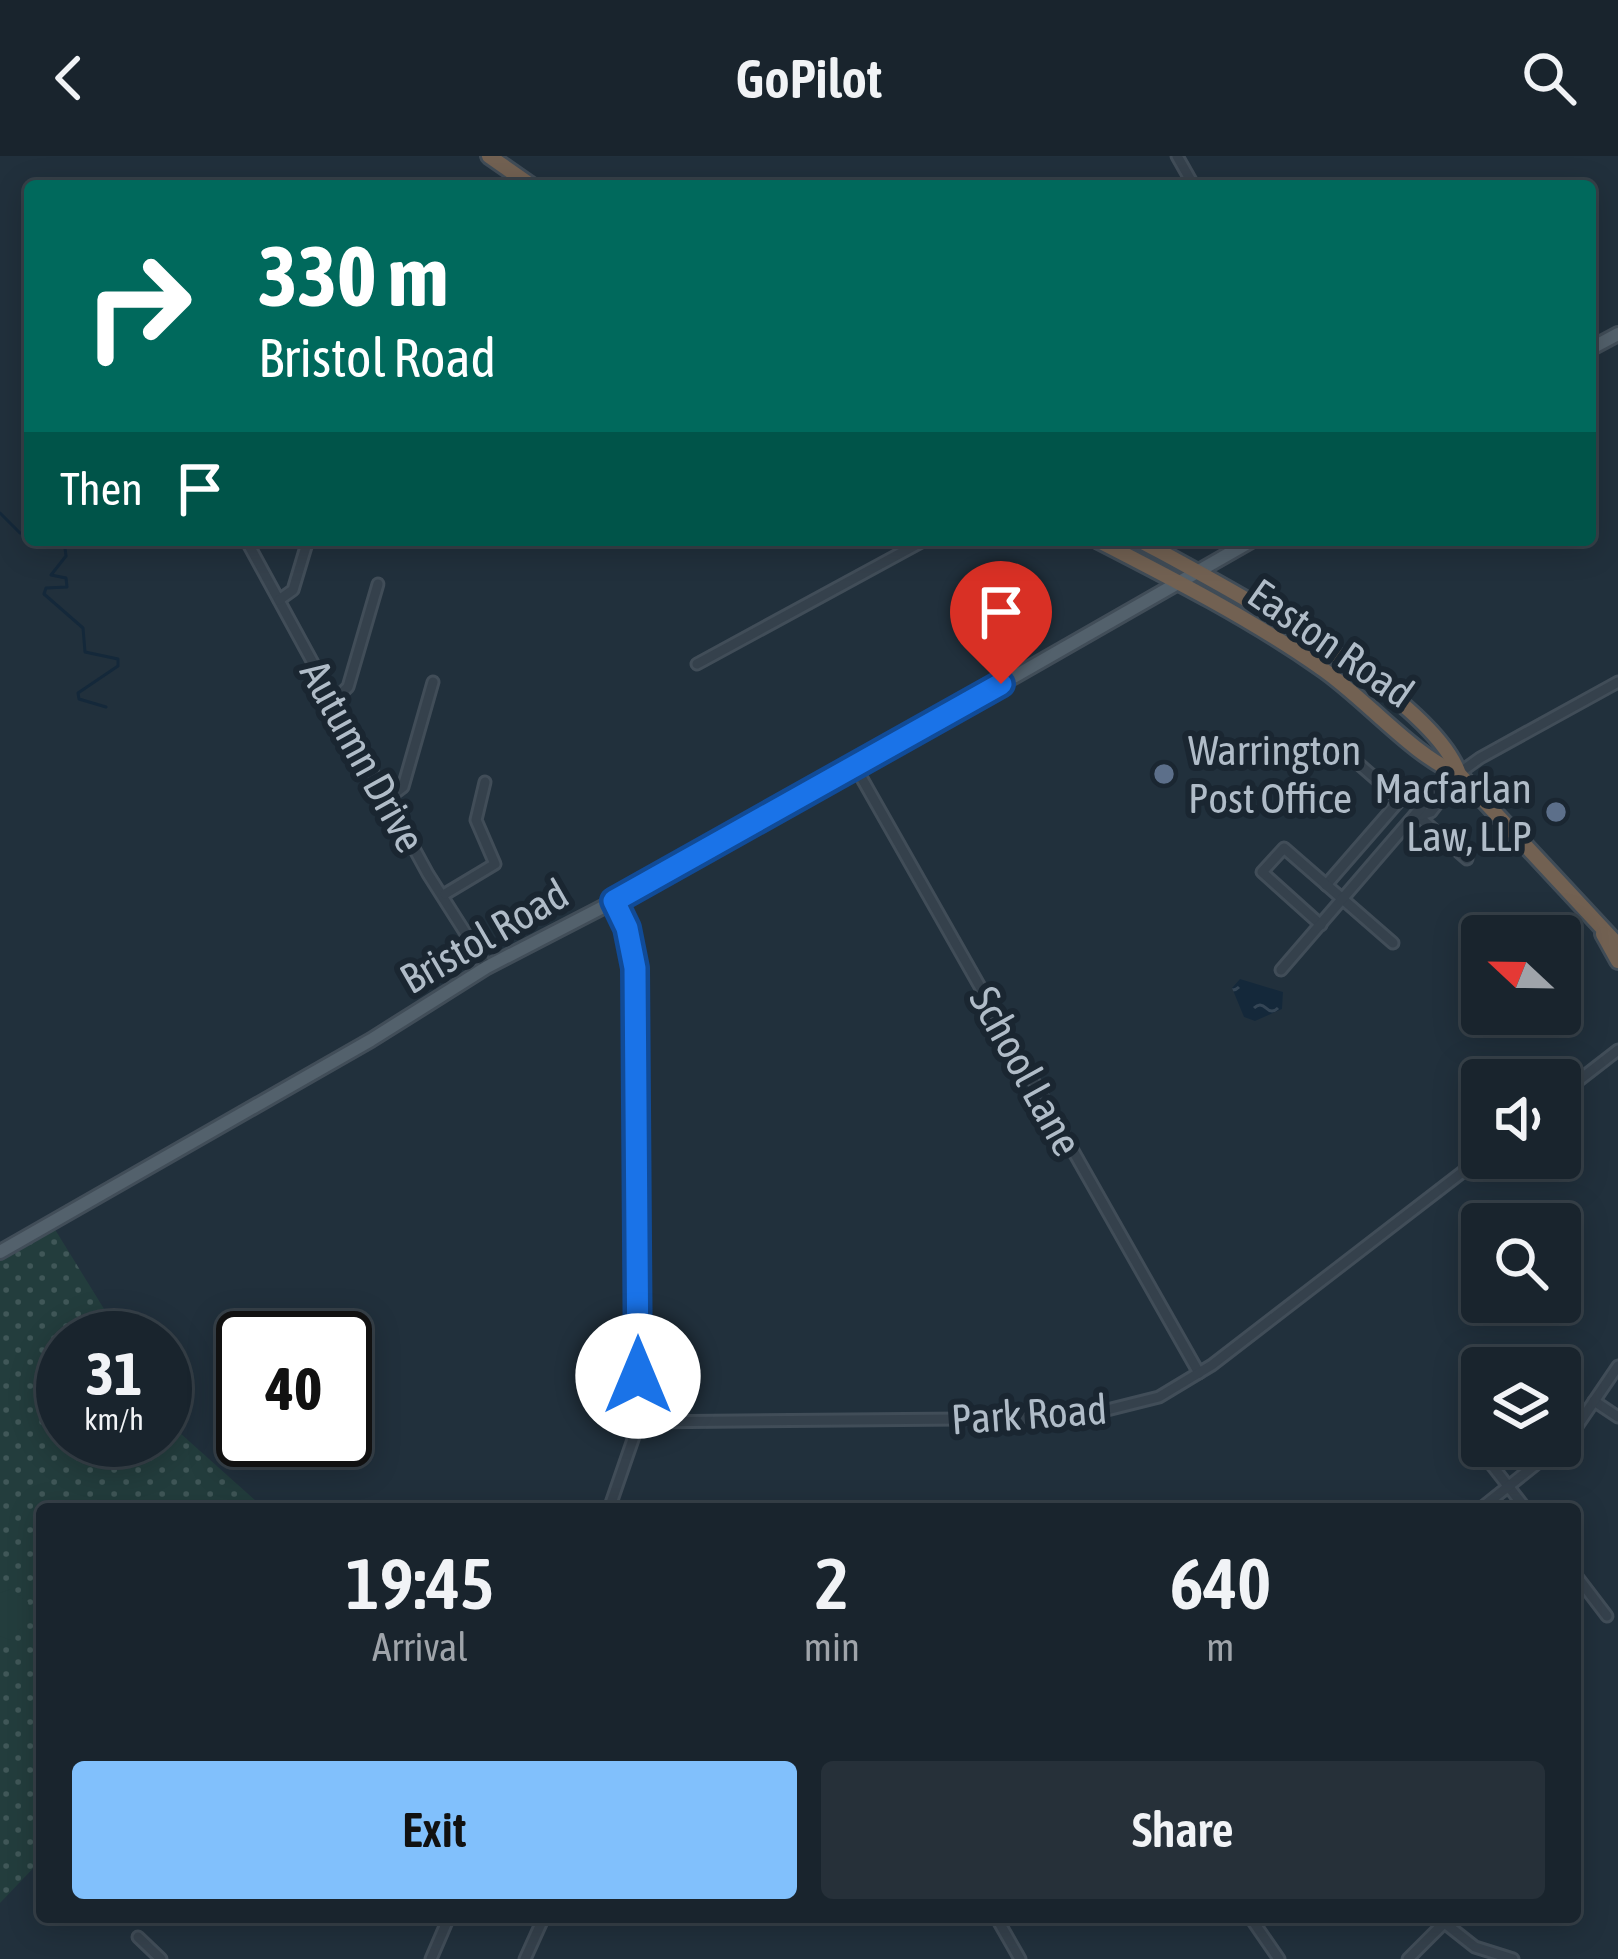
<!DOCTYPE html>
<html lang="en">
<head>
<meta charset="utf-8">
<style>
	:root { --surface:#19242d; --page:#263039; --text:#f1f3f6; --muted:#9fa4aa; --line:#374149; --accent:#81c0fc }
	body { margin:0; font-family:"Asap Condensed",sans-serif; background:var(--page); color:var(--text); height:100vh; display:flex; flex-direction:column; font-size:45px; white-space:nowrap }
	* { box-sizing:border-box; margin:0 }
	p { font-size:39px; color:var(--muted) }
	.icon { flex:none; width:66px; height:66px; fill:none; stroke:currentColor; stroke-width:2; stroke-linecap:round; stroke-linejoin:round }
	.map { position:relative; flex:1; overflow:hidden }
	.drawer { position:absolute; left:36px; top:1347px; width:1545px; height:420px; display:flex; flex-direction:column; background:var(--surface); border-radius:12px; box-shadow:0 6px 30px #0003,0 0 0 3px var(--line) }
	.drawer>* { flex:none }
	.hud { position:absolute; left:24px; top:24px; width:1572px; height:366px; border-radius:12px; box-shadow:0 6px 30px #0003,0 0 0 3px var(--line); background:#00695c; color:#fff; overflow:hidden }
	.needle { width:78px; rotate:292deg }
	.fabs { position:absolute; left:1461px; top:759px; display:grid; gap:24px }
	.fabs a { display:grid; place-items:center; width:120px; height:120px; border-radius:12px; background:var(--surface); box-shadow:0 6px 30px #0003,0 0 0 3px var(--line); font-size:60px }
	.speed { position:absolute; left:36px; top:1155px; display:flex; gap:24px; font-size:60px; font-weight:700; text-align:center }
	.speed>* { display:grid; place-content:center; width:156px; height:156px; border-radius:50%; background:var(--surface); box-shadow:0 6px 30px #0003,0 0 0 3px var(--line); line-height:1 }
	.speed small { font-size:30px; font-weight:400 }
	.speed .limit { border:6px solid #111; border-radius:18px; background:#fff; color:#111 }
	.pin { position:absolute; display:grid; place-items:center; width:102px; height:102px; color:#fff; margin:-123px -51px; border-radius:50% 50% 50% 0; rotate:-45deg; box-shadow:0 0 12px #0007 }
	.pin .icon { rotate:45deg }
	.me { position:absolute; width:132px; margin:-66px; rotate:0deg; stroke-linejoin:round; filter:drop-shadow(0 0 9px #0008) }
	.turn { display:flex; align-items:center; gap:42px; height:252px; padding:0 36px; font-size:54px }
	.turn .icon { width:156px; height:156px; stroke-width:2.5 }
	.turn b { display:block; font-size:84px; line-height:102px }
	.then { display:flex; align-items:center; height:114px; padding:0 36px; background:#0003; gap:24px; font-size:45px }
	.eta { display:flex; justify-content:space-evenly; align-items:center; height:204px; text-align:center }
	.eta b { font-size:72px; font-weight:600; line-height:84px }
	.primary-button { display:flex; gap:24px; margin-top:auto; padding:24px 36px }
	.primary-button a { flex:1; height:138px; border-radius:12px; background:var(--accent); color:#111; font-size:48px; font-weight:600; line-height:138px; text-align:center }
	.primary-button a+a { background:var(--page); color:var(--text) }
	header { display:flex; justify-content:space-between; align-items:center; height:156px; padding:0 36px; background:var(--surface); font-size:54px; font-weight:600 }
	.map>svg:first-child { display:block }
</style>
</head>
<body>
<header><svg class="icon" aria-label="back" viewBox="0 0 24 24"><path d="M15 5l-7 7 7 7"/></svg>GoPilot<svg class="icon" aria-label="search" viewBox="0 0 24 24"><circle cx="10" cy="10" r="6"/><path d="M15 15l6 6"/></svg></header>
<div class="map">
<svg width="1618" height="1803" viewBox="0 0 1618 1803">
	<defs>
		<pattern id="green-dots" width="8" height="8" patternUnits="userSpaceOnUse" patternTransform="scale(3)"><rect width="8" height="8" fill="#233d3d"/><path d="M2 2h.1M6 6h.1" fill="none" stroke="#405758" stroke-width="1.8" stroke-linecap="round"/></pattern>
		<pattern id="water-ripples" width="26" height="14" patternUnits="userSpaceOnUse" patternTransform="scale(3)"><rect width="26" height="14" fill="#14283a"/><path d="M2 4q2-2 4 0t4 0M15 11q2-2 4 0t4 0" fill="none" stroke="#344555"/></pattern>
	</defs>
	<rect width="100%" height="100%" fill="#21303c"/>
	<path fill="url(#green-dots)" d="M51,1067L122,1182H63V1284H165V1252L180,1277L265,1353H42V1703L0,1747V1096Z"/>
	<path fill="#233d3d" d="M11,1433L28,1446L30,1462L10,1484L0,1480V1437Z"/>
	<path fill="url(#water-ripples)" d="M1240,823L1283,836L1282,853L1255,865L1244,861L1232,832Z"/>
	<g fill="none" stroke-linecap="round" stroke-linejoin="round">
		<g stroke="#14283a" stroke-width="3">
			<path d="M0,357L20,377L30,378"/>
			<path d="M64,384L66,400L51,419L66,422L67,431L46,432L44,438L83,472L85,496L118,503V510L78,537L79,543L106,551"/>
		</g>
		<g stroke="#414d58" stroke-width="15">
			<g id="minor">
				<path d="M1177,0L1194,30"/>
				<path d="M246,384L428,718L487,811"/>
				<path d="M279,444L293,434L308,384"/>
				<path d="M697,508L925,384"/>
				<path d="M333,545L348,531L378,428"/>
				<path d="M856,612L1199,1217"/>
				<path d="M387,643L403,631L433,526"/>
				<path d="M1418,660L1467,703"/>
				<path d="M1418,660L1431,656L1456,623"/>
				<path d="M1326,729L1400,644L1352,602"/>
				<path d="M445,738L495,708L476,664L485,626"/>
				<path d="M1321,769L1262,716L1284,692L1393,787"/>
				<path d="M1281,814L1437,633L1480,602L1618,526"/>
				<path d="M1560,939L1618,894"/>
				<path d="M1594,1245L1618,1261"/>
				<path d="M639,1266L1075,1262L1159,1241L1212,1209L1482,1001"/>
				<path d="M1487,1303L1526,1353"/>
				<path d="M609,1353L639,1266L635,812L627,772L614,745"/>
				<path d="M1480,1353L1569,1282L1618,1210"/>
				<path d="M1575,1418L1607,1460"/>
				<path d="M996,1761L1020,1803"/>
				<path d="M1250,1761L1279,1803"/>
				<path d="M1437,1761L1475,1791L1513,1803"/>
				<path d="M138,1781L161,1803"/>
				<path d="M431,1803L449,1761"/>
				<path d="M525,1803L544,1761"/>
				<path d="M1408,1803L1443,1768"/>
			</g>
		</g>
		<g stroke="#414d58" stroke-width="18">
			<g id="major">
				<path d="M1590,193L1618,178"/>
				<path d="M0,1096L371,884L487,811L690,706L1253,384"/>
			</g>
		</g>
		<g stroke="#404c57" stroke-width="20">
			<g id="highway">
				<path d="M489,0L532,30"/>
				<path d="M1097,384C1173,423 1251,463 1321,512C1364,541 1414,601 1459,618"/>
				<path d="M1139,384C1216,426 1431,537 1459,618L1618,789"/>
				<path d="M1603,778L1618,805"/>
			</g>
		</g>
		<use href="#minor" stroke="#35414c" stroke-width="9"/>
		<use href="#major" stroke="#53616c" stroke-width="12"/>
		<use href="#highway" stroke="#726152" stroke-width="14"/>
	</g>
	<g fill="none" stroke-linecap="round" stroke-linejoin="round">
		<g stroke="#114b97" stroke-width="30">
			<path id="route" d="M638,1220L635,812L627,772L614,745L1001,528"/>
		</g>
		<use href="#route" stroke="#1a73e8" stroke-width="21"/>
	</g>
	<g fill="#5c6f8a" stroke="#1a2631" stroke-width="4.5">
		<circle cx="1164" cy="618" r="12"/>
		<circle cx="1556" cy="656" r="12"/>
	</g>
	<g text-anchor="middle" stroke-width="12" stroke-linejoin="round" paint-order="stroke">
		<g font-size="42" fill="#b0bcc8" stroke="#1a2631">
			<text transform="translate(1331 487) rotate(35)" y="15">Easton Road</text>
			<text transform="translate(363 600) rotate(61)" y="15">Autumn Drive</text>
			<text transform="translate(484 780) rotate(-30)" y="15">Bristol Road</text>
			<text transform="translate(1026 915) rotate(61)" y="15">School Lane</text>
			<text transform="translate(1029 1258) rotate(-4)" y="15">Park Road</text>
		</g>
		<g font-size="42" fill="#b0bcc8" stroke="#1a2631" text-anchor="start">
			<text x="1188" y="609">Warrington<tspan x="1188" dy="48">Post Office</tspan></text>
			<text x="1532" y="647" text-anchor="end">Macfarlan<tspan x="1532" dy="48">Law, LLP</tspan></text>
		</g>
	</g>
</svg>
<div class="fabs">
<a><svg class="needle" viewBox="-14 -14 28 28"><path d="M0-13l5 13h-10z" fill="#e53935"/><path d="M0 13l5-13h-10z" fill="#9fa4aa"/></svg></a>
<a><svg class="icon" aria-label="sound" viewBox="0 0 24 24"><path d="M4 9h4l5-4v14l-5-4H4zM17 9q2 3 0 6"/></svg></a>
<a><svg class="icon" aria-label="search" viewBox="0 0 24 24"><circle cx="10" cy="10" r="6"/><path d="M15 15l6 6"/></svg></a>
<a><svg class="icon" aria-label="layers" viewBox="0 0 24 24"><path d="M12 4l9 5-9 5-9-5zM3 14l9 5 9-5"/></svg></a>
</div>
<div class="speed"><div>31<small>km/h</small></div><div class="limit">40</div></div>
<div class="pin" style="left:1001px;top:528px;background:#d93025"><svg class="icon" aria-label="arrive" viewBox="0 0 24 24"><path d="M6 21V4h12l-3 4 3 4H6"/></svg></div>
<svg class="me" style="left:638px;top:1220px" viewBox="-20 -20 40 40"><circle r="19" fill="#fff"/><path d="M0-13L10 11 0 6-10 11z" fill="#1a73e8"/></svg>
<div class="hud">
<div class="turn"><svg class="icon" aria-label="right" viewBox="0 0 24 24"><path d="M7 20v-9h11M14 6l5 5-5 5"/></svg><div><b>330 m</b>Bristol Road</div></div>
<div class="then">Then<svg class="icon" aria-label="arrive" viewBox="0 0 24 24"><path d="M6 21V4h12l-3 4 3 4H6"/></svg></div>
</div>
<section class="drawer">
<div class="eta">
<div><b>19:45</b><p>Arrival</p></div>
<div><b>2</b><p>min</p></div>
<div><b>640</b><p>m</p></div>
</div>
<div class="primary-button"><a>Exit</a><a>Share</a></div>
</section>
</div>
</body>
</html>
